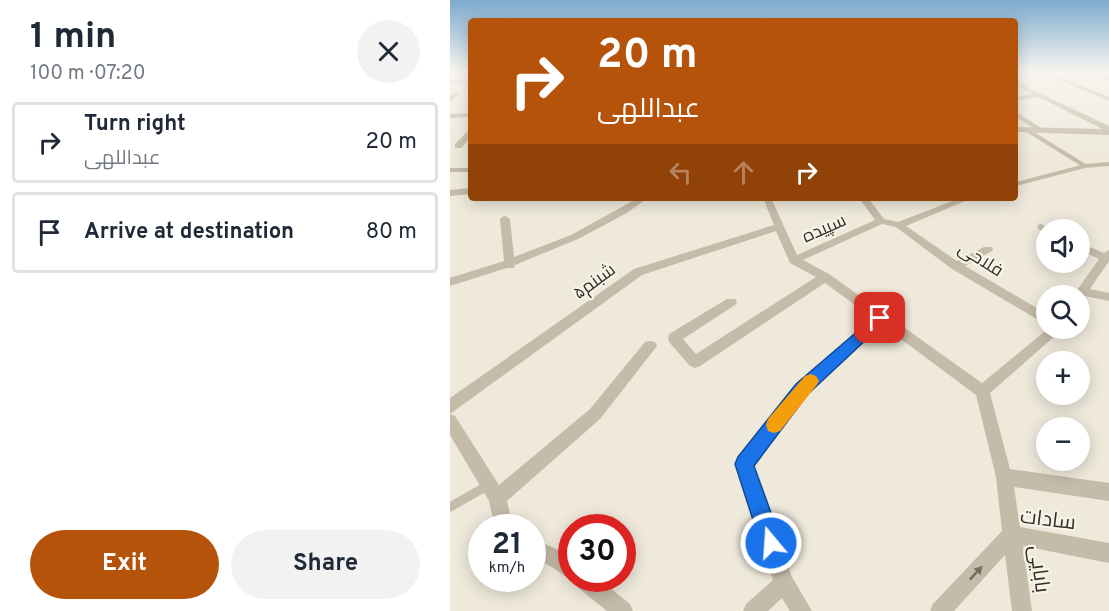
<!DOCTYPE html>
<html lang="en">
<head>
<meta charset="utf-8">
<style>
	:root { --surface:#fff; --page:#f2f2f3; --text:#1f2937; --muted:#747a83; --line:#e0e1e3; --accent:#b45309 }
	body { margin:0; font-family:Overpass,Cairo,sans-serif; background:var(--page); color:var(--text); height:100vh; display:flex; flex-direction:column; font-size:22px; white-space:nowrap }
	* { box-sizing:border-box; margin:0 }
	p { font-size:20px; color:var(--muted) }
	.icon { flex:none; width:33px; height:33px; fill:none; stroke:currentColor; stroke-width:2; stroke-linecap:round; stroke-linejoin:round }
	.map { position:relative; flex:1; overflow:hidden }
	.details { display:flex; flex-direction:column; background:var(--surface); width:450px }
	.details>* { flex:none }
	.banner { position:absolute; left:18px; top:18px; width:550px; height:183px; border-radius:6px; box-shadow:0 3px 15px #0003; background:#b45309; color:#fff; overflow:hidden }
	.tools { position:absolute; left:586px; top:219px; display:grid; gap:12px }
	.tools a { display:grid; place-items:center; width:54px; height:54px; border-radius:50%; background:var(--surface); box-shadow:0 3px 15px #0003; font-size:30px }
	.speed { position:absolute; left:18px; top:514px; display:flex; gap:12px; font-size:30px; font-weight:700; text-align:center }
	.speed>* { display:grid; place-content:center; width:78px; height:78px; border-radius:50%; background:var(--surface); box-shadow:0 3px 15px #0003; line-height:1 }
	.speed small { font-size:15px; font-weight:400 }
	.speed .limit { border:9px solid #d22; background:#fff; color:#111 }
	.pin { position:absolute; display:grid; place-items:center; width:51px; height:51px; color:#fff; margin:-26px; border-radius:12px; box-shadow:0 3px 9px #0006 }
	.me { position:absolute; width:66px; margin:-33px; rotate:342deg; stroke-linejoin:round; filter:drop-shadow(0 0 4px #0008) }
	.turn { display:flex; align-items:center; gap:21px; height:126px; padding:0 30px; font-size:27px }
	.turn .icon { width:78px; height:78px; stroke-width:2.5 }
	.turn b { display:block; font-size:42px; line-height:51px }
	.lanes { display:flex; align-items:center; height:57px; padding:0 30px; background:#0003; justify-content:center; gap:30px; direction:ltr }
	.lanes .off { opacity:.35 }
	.round { display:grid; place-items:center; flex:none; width:63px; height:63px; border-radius:32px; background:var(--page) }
	.summary { display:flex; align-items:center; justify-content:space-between; height:102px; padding:0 30px }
	h1 { font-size:36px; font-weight:700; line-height:45px }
	.cta { display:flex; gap:12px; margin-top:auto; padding:12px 30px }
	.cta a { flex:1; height:69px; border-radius:36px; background:var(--accent); color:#fff; font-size:24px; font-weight:700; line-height:69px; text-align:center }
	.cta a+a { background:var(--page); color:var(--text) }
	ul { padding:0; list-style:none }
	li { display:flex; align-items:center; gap:18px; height:81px; margin:0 12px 9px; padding:0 18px; border:3px solid var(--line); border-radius:6px }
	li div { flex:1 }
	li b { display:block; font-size:22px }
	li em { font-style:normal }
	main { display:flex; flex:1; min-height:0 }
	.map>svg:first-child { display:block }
</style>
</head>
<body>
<main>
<section class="details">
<div class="summary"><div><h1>1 min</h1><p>100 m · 07:20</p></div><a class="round"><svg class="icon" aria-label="close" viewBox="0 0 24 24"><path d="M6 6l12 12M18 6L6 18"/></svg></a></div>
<ul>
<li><svg class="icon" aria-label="right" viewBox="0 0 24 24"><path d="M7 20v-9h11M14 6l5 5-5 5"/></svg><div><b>Turn right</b><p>عبداللهی</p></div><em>20 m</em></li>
<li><svg class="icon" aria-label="arrive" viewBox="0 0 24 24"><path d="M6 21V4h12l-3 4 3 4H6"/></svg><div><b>Arrive at destination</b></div><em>80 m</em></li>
</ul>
<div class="cta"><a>Exit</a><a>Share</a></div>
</section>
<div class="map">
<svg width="659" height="611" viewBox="0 0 659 611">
	<rect width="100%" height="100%" fill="#eee9db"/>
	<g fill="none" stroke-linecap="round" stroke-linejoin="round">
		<path stroke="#c5bba9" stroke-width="4" d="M577,130L635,166"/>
		<path stroke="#c5bba9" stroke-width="9" d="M0,507L37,486"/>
		<g fill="#c5bba9" fill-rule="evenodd">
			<path d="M587,71H599L597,72L659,97V101L591,73L566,78V74Z"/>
			<path d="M639,71H646L659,76V80Z"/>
			<path d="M21,79V83L0,84V80Z"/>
			<path d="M5,93L10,94L0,101V96Z"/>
			<path d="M591,93L593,96L566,101V97Z"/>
			<path d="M566,112L568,113L596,131L590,132L566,117Z"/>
			<path d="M21,113V117L0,118V114Z"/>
			<path d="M18,131H21V137L11,148H5V144Z"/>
			<path d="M659,162V166L635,168L566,186V182L635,164Z"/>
			<rect x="0" y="168" width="21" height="4"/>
			<path d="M21,188V194L0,196V190Z"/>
			<path d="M188,198H198L175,214L128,239L65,265L64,268H57L0,286V278L54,261L50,219L52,217L55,216L60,219L64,257L121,235Z"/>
			<path d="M313,198H321L347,255L425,220L409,198H418L434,219L448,222L510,198H522L456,226L507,261L534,247H542L543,249L542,251L515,266L597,314V325L502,269L446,227L432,224L353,260L379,274L532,383L599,328H614L540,393L560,469L659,483V501L564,487L570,527L659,543V563L573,546L582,611H562L555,555L504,611H480L483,604L552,531L546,477L526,395L432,325L357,394L303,466L342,577L362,611H340L332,598L318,611H293L296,604L323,580L286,464L288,458L347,384L423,318L375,283L250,366L245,368L240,366L219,342L218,338L219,334L277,299H285L287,302L285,305L233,339L246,354L366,277L340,263L326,231L192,275L0,414L5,416L49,485L140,409L195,342L200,341L205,342L207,346L150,419L57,501L63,528H45L39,501L0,435V398L184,269L324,225Z"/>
			<path d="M591,224L602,230H597V233L588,229V225Z"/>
			<path d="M630,243L654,253L659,250V261L640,289L659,293V301L635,296L630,300V296H623L649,259L630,250Z"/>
			<path d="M82,542C98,542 109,551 122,558V579H149L180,604L183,611H157L126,586L123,579L122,580C109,574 97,560 82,560Z"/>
		</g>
		<path fill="#c5bba9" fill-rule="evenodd" d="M566,82L659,126V135L566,132V127L653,129L566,86Z"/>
	</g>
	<defs><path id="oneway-solid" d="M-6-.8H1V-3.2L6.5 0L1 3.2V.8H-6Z" transform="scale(1.5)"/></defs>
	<use fill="#756d62" href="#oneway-solid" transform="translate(526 573) rotate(-47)"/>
	<linearGradient id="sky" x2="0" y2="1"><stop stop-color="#7dabce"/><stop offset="0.46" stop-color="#f7f5ef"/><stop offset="1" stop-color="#f7f5ef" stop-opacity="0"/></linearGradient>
	<rect width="659" height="156" fill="url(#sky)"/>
	<path fill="#1a73e8" stroke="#114b97" stroke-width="1.5" d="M430,312L438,318L435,322L358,394L304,466L332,543L329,551L321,554L313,551L285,464L288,457L346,384Z"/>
	<path fill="#f59e0b" d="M361,374L366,376L369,381L366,386L330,431L324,433L318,431L316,425L318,419L355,376Z"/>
	<g text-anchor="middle" stroke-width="4.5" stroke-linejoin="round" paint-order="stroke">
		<g font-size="18" fill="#332e28" stroke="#f7f3e7">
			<text transform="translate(374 228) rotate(-24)" y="6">سپیده</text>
			<text transform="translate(531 259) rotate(32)" y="6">فلاحی</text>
			<text transform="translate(144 281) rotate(-36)" y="6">شبنم۵</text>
		</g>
		<g font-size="21" fill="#332e28" stroke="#f7f3e7">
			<text transform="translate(598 519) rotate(7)" y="7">سادات</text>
			<text transform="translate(590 569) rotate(82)" y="7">بابایی</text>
		</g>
	</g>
</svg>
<div class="tools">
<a><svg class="icon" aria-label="sound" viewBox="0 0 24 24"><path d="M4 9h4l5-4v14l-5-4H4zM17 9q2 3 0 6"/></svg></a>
<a><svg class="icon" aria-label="search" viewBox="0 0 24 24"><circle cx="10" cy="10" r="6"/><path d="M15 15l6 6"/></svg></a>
<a>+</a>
<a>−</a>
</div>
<div class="speed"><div>21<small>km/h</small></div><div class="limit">30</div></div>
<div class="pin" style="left:430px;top:318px;background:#d93025"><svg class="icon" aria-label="arrive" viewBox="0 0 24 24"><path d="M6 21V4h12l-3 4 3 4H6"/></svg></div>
<svg class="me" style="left:321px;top:543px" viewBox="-20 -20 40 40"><circle r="17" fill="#1a73e8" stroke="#fff" stroke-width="3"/><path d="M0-11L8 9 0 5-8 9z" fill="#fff"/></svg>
<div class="banner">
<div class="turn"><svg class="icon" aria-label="right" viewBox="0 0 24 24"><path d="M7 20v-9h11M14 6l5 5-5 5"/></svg><div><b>20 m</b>عبداللهی</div></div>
<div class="lanes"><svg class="icon off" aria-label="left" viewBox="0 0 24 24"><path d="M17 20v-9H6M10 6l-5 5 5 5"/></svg><svg class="icon off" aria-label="ahead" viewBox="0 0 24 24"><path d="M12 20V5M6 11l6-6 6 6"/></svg><svg class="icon" aria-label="right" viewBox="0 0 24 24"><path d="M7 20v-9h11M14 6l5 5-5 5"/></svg></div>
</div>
</div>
</main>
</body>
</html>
